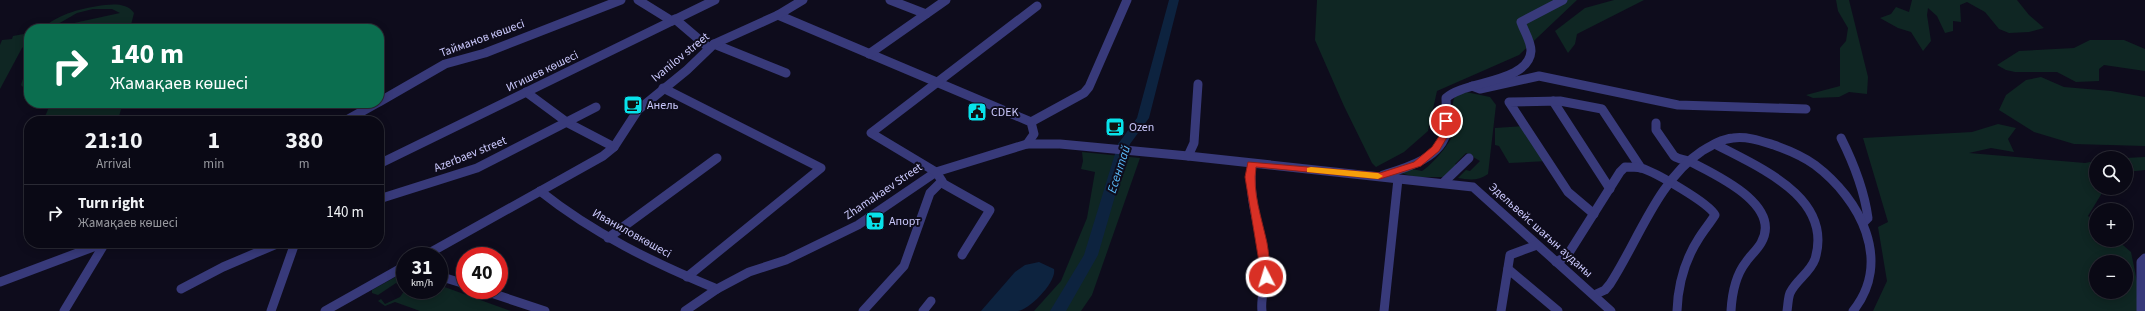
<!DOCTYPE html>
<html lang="en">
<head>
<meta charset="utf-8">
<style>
	:root { --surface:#0a0915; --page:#13121e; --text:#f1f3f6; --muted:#999aa0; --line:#2a2a34 }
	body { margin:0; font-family:"Source Sans 3",sans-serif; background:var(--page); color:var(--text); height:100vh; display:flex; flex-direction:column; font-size:15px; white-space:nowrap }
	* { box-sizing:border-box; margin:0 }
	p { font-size:13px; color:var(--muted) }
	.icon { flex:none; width:22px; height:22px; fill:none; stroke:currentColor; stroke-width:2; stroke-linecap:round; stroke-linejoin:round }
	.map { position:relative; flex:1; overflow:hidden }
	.side { position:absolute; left:24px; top:116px; width:360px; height:132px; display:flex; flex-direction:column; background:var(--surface); border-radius:16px; box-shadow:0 2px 10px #0003,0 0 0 1px var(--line) }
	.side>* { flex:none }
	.guide { position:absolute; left:24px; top:24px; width:360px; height:84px; border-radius:16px; box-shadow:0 2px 10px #0003,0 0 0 1px var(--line); background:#0b6e4f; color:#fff; overflow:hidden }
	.fabs { position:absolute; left:2089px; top:151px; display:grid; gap:8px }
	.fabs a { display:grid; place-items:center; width:44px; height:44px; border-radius:50%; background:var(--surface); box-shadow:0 2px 10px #0003,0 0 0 1px var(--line); font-size:20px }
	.speed { position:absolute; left:396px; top:247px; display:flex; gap:8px; font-size:20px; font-weight:700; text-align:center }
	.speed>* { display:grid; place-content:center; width:52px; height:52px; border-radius:50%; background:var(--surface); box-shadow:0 2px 10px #0003,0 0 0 1px var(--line); line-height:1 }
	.speed small { font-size:10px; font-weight:400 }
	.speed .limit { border:6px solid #d22; background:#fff; color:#111 }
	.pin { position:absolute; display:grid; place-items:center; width:34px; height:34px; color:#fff; margin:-17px; border:2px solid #fff; border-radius:50%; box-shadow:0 1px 4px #0007 }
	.me { position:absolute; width:44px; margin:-22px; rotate:355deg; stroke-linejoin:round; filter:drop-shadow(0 0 3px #0008) }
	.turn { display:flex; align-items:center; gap:14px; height:84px; padding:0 20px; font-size:18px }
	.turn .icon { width:52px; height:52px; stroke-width:2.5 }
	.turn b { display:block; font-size:28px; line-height:34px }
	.eta { display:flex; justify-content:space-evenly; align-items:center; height:68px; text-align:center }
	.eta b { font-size:24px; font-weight:700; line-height:28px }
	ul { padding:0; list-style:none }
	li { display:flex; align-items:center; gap:12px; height:56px; padding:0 20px; border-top:1px solid var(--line) }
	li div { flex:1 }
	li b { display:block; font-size:15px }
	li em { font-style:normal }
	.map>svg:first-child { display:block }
</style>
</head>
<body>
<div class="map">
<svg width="2145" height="311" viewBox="0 0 2145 311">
	<rect width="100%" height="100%" fill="#0e0c1c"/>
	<g fill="#0f2623" fill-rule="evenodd">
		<path d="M1317,0H1577L1519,55L1437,91L1428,131L1404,152L1376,167L1372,163L1344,106L1315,40Z"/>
		<path d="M1614,0H1644L1577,34L1575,44L1568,53L1555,31L1585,8Z"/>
		<path d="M1836,0H1849L1868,77L1867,94L1849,92L1839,97L1813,98L1806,95L1840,86V48L1846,41L1848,28L1838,11Z"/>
		<path d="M1912,0H2017L2029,15L2044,28L2029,32L2009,33L1999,29L1985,12L1967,2L1960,5L1961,22L1953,21V31L1945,33L1937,16L1928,8L1927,15L1931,41L1923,51L1911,32L1898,28L1880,18L1891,14L1896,7L1909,12Z"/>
		<path d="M105,5C116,4 128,4 134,13L130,29H42C59,13 83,8 105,5ZM93,9H112L120,13L51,28L77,13Z"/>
		<path d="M29,33V41L22,48L0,89V45L2,40L12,39L13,36Z"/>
		<path d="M2090,40H2124L2145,49V71L2104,65L2099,69V81L2076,82L2057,72H2015L2006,70L1997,65L2019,51L2074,48Z"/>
		<path d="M29,60V93L21,85Z"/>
		<path d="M2041,77L2064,87L2111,91L2145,97V146L2074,144L2034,132L1999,110L2006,95L2026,80Z"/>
		<path d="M1466,92L1490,97L1496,105L1488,174C1479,181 1469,180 1458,178L1466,170L1470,171L1480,161L1466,153L1455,164L1459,166L1446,177H1416L1400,173L1412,169L1422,171C1432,165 1453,141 1455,129C1456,117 1449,105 1456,95Z"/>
		<path d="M58,103H123L119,116L96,121H84L85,116L60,121H43L50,105Z"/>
		<path d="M1998,124L2016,128L2008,139L2014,152L1991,148L1969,153L2085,163L2096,161V188H2105L2088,216L2096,223V240H2117L2131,252L2143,311H1873L1887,281L1878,227L1888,222L1863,138L1972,132ZM2096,262H2126V292H2096Z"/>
		<path d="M1525,126L1548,161L1509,163L1499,146L1495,145V128Z"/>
		<path d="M1082,152L1140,158L1092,295L1081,311H1034L1061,281L1087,218L1095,172L1081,169L1083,161Z"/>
		<path d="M2145,157V170L2126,172V158Z"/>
		<path d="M405,273V290H439V285L511,311H420L395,302L385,306L378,301L381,299L385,304L400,297L405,290L396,283L378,295L372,293V290L399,275Z"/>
	</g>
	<path fill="#0d233f" d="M1039,262L1054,269C1057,282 1029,310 1018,311C1006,311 993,311 981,311L1015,272L1025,265Z"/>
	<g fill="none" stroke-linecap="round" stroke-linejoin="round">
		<path fill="#0d233f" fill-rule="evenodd" d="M1169,0H1179L1149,118L1130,144L1098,255L1066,311H1050L1084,255L1118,144L1137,118Z"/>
		<g stroke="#383a7a" stroke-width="9">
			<path d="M638,0L672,21"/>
			<path d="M890,0L926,14"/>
			<path d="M778,15L1031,122L1034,134L1027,144"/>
			<path d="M675,19L709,48"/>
			<path d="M714,44L786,73"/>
			<path d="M869,54L946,0"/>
			<path d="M1472,86L1480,89L1539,76L1678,105L1806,109"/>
			<path d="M663,88L821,168L687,277"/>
			<path d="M526,92L568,123L614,147"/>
			<path d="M1553,101L1610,189"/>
			<path d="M379,102L445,64L485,53L621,0"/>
			<path d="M345,121L377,103"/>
			<path d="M1031,122L1084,93L1089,87L1127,0"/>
			<path d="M1656,123V130L1674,156C1679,160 1685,159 1691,162C1716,175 1783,205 1761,243C1757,250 1750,256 1746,262C1735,276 1732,293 1731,311"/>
			<path d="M1841,138C1854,164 1864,189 1868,218L1863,223"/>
			<path d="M1715,144C1758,167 1834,197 1815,259C1810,273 1796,280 1790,293C1788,298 1788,305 1787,311"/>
			<path d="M1188,156L1194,143L1198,84"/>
			<path d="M379,164L715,0"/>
			<path d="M1252,164C1247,199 1262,233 1266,268C1267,282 1260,296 1262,311"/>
			<path d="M1383,175C1406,168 1442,158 1447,130C1448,119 1446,108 1446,98C1463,81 1529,83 1531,51C1531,41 1524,31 1521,22L1563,0"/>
			<path d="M942,183L990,210L962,255"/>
			<path d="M1443,183L1469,158"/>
			<path d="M540,191C594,234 654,263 717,289"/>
			<path d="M379,199L477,168L596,107"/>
			<path d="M1594,214L1568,192L1509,102L1560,101L1602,109L1641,168"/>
			<path d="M608,238L717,158"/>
			<path d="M424,256L603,156L614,147L638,110L687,70L714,44L778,15L803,0"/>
			<path d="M1556,262L1567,256L1620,172L1625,167C1630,167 1636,167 1641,168C1655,172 1709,203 1715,215C1710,223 1704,230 1699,238C1684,261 1678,284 1677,311"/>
			<path d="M1508,269L1558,311"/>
			<path d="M439,276L465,284"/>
			<path d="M0,282L104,243"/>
			<path d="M181,289L223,267L279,243"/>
			<path d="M482,290L545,311"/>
			<path d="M1594,295L1605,290L1610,284C1638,241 1658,180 1702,151C1712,145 1722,139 1733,138C1747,136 1761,141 1774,145C1788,150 1803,156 1815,165C1860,199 1893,261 1853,311"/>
			<path d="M64,311L105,243"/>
			<path d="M271,311L295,243"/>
			<path d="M325,311L405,266"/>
			<path d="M685,311L717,289L749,272L786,260L858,225L936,172L1027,144H1060L1188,156L1473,187L1611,311"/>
			<path d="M863,311L904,266L930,193L942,181L936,172L871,133L1037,6"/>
			<path d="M923,311L931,301"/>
			<path d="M1384,311L1398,179"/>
			<path d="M1501,311L1510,255L1537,245"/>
			<path d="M2141,311V262L2145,258"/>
		</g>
	</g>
	<path fill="#d93025" stroke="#8d1f18" d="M1446,118L1450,121V132L1439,151L1421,166L1380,179L1256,167C1252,192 1262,219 1267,243C1269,255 1270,266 1271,277L1270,280H1262L1245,177L1248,162L1380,173L1414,162L1432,147L1442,132V121Z"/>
	<path fill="#f59e0b" d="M1311,167L1378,173L1383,176L1378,179L1307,172V168Z"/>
	<defs>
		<g id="cafe-square" transform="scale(1)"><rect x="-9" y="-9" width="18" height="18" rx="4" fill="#08e2ea" stroke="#0e0c1c"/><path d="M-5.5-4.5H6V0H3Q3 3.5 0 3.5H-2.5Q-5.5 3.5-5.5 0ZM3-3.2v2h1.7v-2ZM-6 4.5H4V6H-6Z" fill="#111"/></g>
		<g id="civic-square" transform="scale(1)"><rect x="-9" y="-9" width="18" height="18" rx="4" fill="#08e2ea" stroke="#0e0c1c"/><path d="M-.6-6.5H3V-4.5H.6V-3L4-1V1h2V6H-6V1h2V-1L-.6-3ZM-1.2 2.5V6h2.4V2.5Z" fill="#111"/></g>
		<g id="supermarket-square" transform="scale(1)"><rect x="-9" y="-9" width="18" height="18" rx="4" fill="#08e2ea" stroke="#0e0c1c"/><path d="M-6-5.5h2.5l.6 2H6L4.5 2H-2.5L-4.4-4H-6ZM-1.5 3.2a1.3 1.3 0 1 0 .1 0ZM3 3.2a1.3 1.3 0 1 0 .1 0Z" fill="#111"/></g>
	</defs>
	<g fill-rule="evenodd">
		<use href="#cafe-square" x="633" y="105"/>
		<use href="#civic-square" x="977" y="112"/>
		<use href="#cafe-square" x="1115" y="127"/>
		<use href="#supermarket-square" x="875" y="221"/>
	</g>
	<g text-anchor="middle" stroke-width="4" stroke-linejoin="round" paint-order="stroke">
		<g font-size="12" fill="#cbc9fd" stroke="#0e0c1c">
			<text transform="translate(482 38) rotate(-20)" y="4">Тайманов көшесі</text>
			<text transform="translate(680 57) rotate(-39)" y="4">Ivanilov street</text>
			<text transform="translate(542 71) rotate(-26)" y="4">Игишев көшесі</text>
			<text transform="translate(470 154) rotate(-22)" y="4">Azerbaev street</text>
			<text transform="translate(883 191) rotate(-34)" y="4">Zhamakaev Street</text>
			<text transform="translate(1541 230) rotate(42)" y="4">Эдельвейс шағын ауданы</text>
			<text transform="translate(632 233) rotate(29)" y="4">Иваниловкөшесі</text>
		</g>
		<g font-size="12" fill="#cbc9fd" stroke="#0e0c1c" text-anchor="start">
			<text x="647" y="109">Анель</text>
			<text x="991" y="116">CDEK</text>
			<text x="1129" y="131">Ozen</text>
			<text x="889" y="225">Апорт</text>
		</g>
		<g font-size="13" font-style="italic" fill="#5bbbf9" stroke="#0e0c1c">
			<text transform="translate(1118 169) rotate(-72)" y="5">Есентай</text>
		</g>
	</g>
</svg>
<div class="fabs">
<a><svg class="icon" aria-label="search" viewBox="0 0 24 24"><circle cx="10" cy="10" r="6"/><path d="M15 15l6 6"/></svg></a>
<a>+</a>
<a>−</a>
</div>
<div class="speed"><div>31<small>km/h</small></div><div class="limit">40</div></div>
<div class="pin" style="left:1446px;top:121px;background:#d93025"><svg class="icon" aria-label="arrive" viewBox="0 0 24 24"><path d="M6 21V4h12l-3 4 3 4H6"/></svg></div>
<svg class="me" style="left:1266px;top:277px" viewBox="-20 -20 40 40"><circle r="17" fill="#d93025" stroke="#fff" stroke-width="3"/><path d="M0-11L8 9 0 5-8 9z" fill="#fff"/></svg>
<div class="guide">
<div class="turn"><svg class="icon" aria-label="right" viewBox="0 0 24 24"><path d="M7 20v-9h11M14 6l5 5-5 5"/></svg><div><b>140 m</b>Жамақаев көшесі</div></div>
</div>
<section class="side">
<div class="eta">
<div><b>21:10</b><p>Arrival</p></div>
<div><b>1</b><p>min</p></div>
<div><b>380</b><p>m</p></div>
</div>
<ul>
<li><svg class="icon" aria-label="right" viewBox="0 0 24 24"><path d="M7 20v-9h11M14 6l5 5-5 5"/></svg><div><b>Turn right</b><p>Жамақаев көшесі</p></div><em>140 m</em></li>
</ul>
</section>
</div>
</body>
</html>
